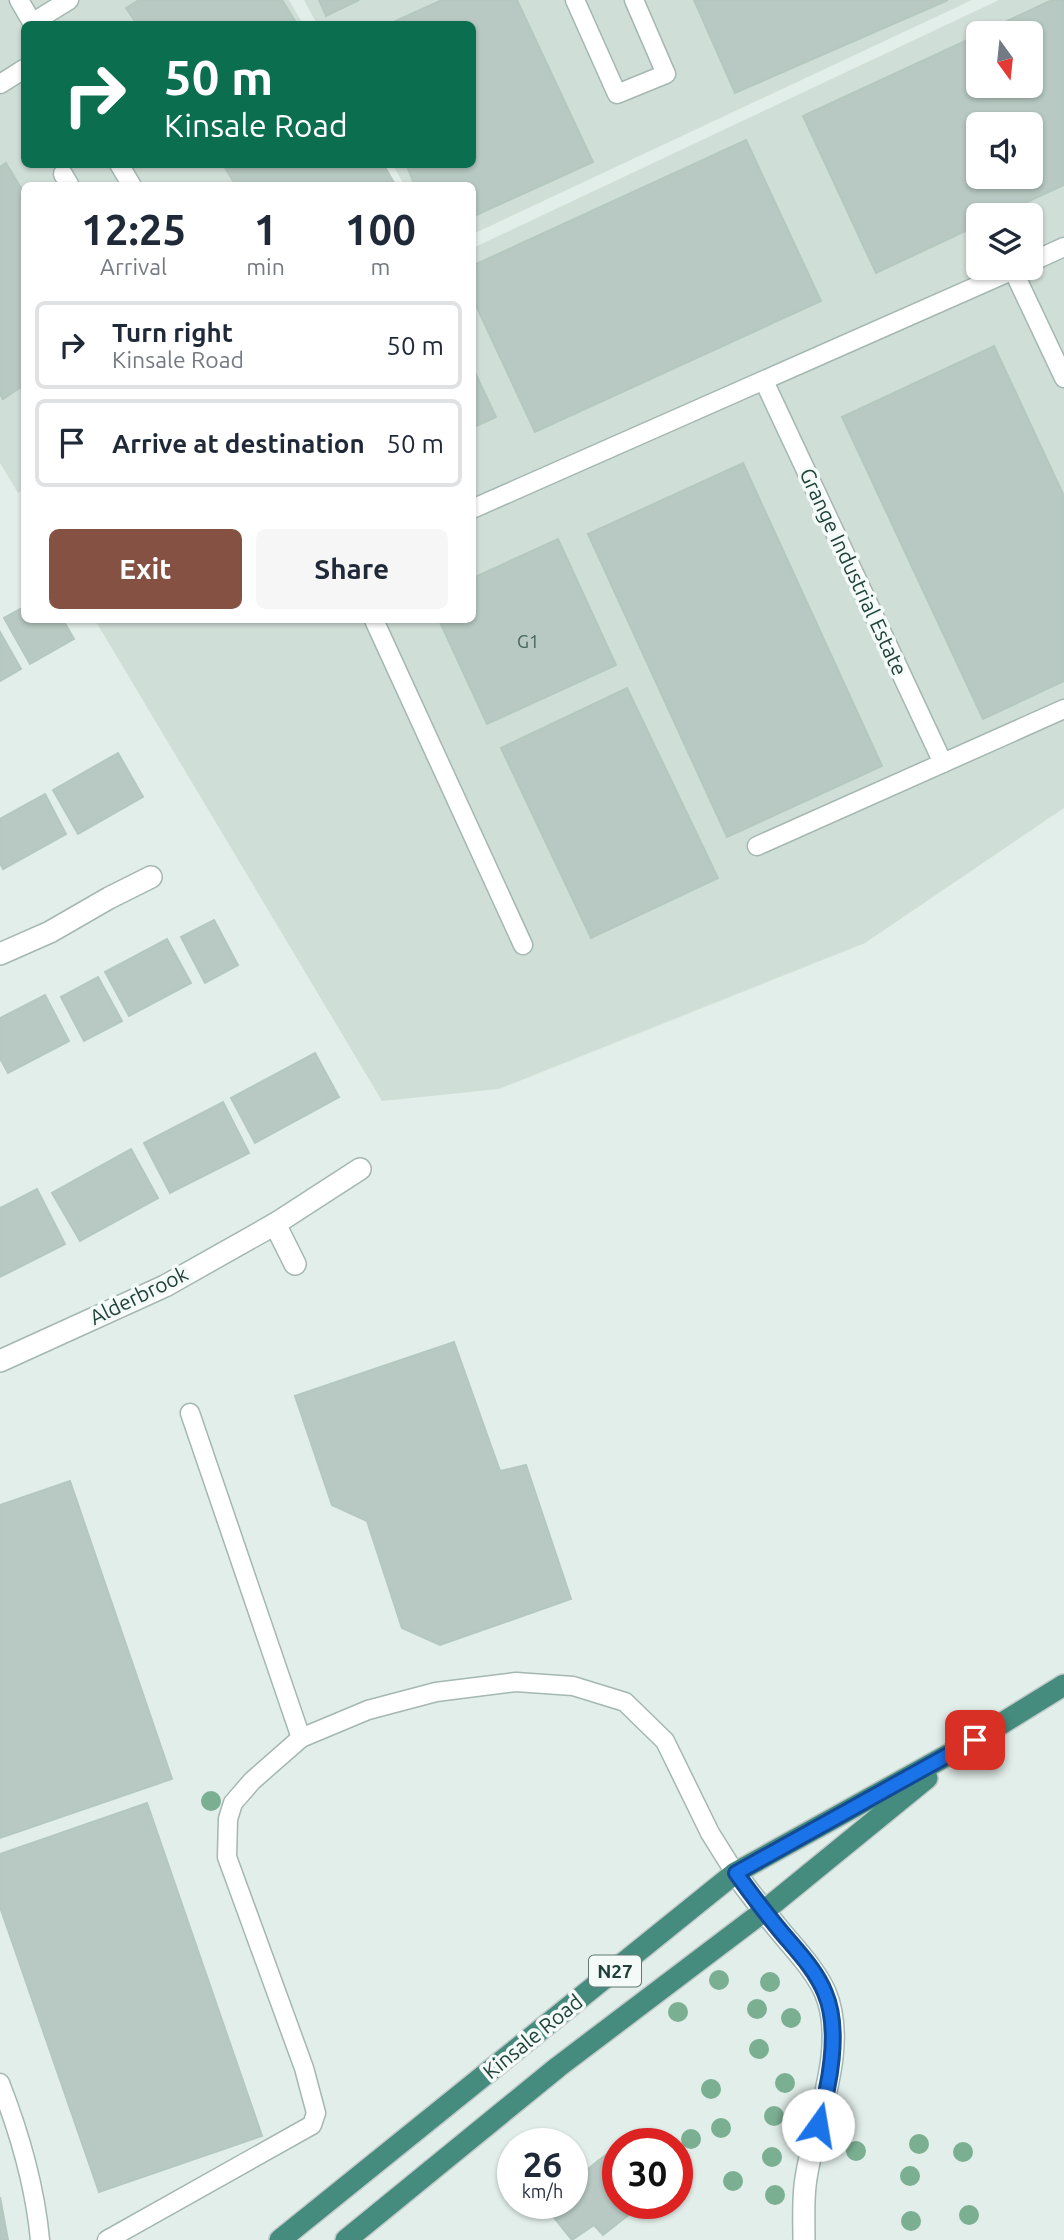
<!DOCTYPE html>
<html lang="en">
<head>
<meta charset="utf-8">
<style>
	:root { --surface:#fff; --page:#f6f6f7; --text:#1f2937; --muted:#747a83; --line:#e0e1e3; --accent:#845142 }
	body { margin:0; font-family:Ubuntu,sans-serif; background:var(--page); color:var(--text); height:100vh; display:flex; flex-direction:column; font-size:26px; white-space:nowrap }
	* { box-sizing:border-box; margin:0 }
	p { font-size:23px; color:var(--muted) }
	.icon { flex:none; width:38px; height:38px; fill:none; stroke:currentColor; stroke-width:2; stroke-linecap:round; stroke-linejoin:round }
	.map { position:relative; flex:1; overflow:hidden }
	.drawer { position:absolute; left:21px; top:182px; width:455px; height:441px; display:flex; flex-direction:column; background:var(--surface); border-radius:10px; box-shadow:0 2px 5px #0004 }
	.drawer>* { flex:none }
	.top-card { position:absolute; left:21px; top:21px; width:455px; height:147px; border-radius:10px; box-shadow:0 2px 5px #0004; background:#0b6e4f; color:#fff; overflow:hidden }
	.needle { width:46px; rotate:165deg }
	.controls { position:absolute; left:966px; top:21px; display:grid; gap:14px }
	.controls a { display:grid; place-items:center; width:77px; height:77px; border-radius:10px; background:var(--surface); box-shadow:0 2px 5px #0004; font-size:35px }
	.speed { position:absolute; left:497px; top:2128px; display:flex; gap:14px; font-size:35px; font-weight:700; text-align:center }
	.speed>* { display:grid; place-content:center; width:91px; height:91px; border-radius:50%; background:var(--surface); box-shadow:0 2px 5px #0004; line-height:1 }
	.speed small { font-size:18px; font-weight:400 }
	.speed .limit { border:10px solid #d22; background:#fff; color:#111 }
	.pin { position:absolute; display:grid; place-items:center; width:60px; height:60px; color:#fff; margin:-30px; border-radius:14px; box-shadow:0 4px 10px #0006 }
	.me { position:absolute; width:77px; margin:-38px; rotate:13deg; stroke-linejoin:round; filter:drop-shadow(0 0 5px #0008) }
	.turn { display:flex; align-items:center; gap:24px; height:147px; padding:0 28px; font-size:32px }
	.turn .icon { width:91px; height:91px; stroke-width:2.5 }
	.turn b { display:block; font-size:49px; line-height:60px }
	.eta { display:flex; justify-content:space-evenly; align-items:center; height:119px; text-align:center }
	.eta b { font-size:42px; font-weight:700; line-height:49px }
	.action { display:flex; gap:14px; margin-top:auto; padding:14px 28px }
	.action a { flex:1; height:80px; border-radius:10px; background:var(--accent); color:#fff; font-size:28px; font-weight:700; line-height:80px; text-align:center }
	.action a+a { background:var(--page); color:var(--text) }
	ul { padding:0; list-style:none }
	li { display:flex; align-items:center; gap:21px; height:88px; margin:0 14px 10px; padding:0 14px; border:4px solid var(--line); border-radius:10px }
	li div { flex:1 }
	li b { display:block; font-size:26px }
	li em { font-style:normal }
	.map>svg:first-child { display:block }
</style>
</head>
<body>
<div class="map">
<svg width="1064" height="2240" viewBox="0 0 1064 2240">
	<rect width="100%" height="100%" fill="#e2eee9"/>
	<g fill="#d0ded8" fill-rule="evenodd">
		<path d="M0,0H289L303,24H24V164L384,165L396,185L24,186V489L18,493L0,463Z"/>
		<path d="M304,0H972L473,234L472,186L404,185L393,165L472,164V24H317Z"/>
		<path d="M999,0H1064V808L865,943L499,1089L382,1101L95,620H472L473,248ZM978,33H1031V86H978ZM978,124H1031V177H978ZM978,215H1031V268H978Z"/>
	</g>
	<g fill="#b7c9c2" stroke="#b4c8c0" stroke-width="2" fill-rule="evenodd">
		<path d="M139,0H282L297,24H137L126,8Z"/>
		<path d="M319,0H359L326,16Z"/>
		<path d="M442,0H517L593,162L472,217V186H415L406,164H472V24H389Z"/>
		<path d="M694,0H948L735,93Z"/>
		<path d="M1052,0H1064V185L999,215H978V225L876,273L803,116L978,35V86H1031V33H981ZM978,124H1031V177H978Z"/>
		<path d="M746,140L821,301L535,432L472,297V266Z"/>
		<path d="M6,163L24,193V385L3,399L0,394V167Z"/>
		<path d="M223,164H383L396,186H236Z"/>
		<path d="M994,346L1064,496V681L983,719L842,417Z"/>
		<path d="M472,366L496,417L472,428Z"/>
		<path d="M743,463L882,766L727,837L588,534Z"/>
		<path d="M558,539L616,665L487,724L439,620H472V577L473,578Z"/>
		<path d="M24,607V620H63L74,639L30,664L4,618Z"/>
		<path d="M0,632L21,669L0,681Z"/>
		<path d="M627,688L718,878L591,938L501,748Z"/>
		<path d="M118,753L143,797L78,834L53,790Z"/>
		<path d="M45,794L66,834L3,869L0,863V819Z"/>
		<path d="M214,920L238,965L205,983L181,937Z"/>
		<path d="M167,939L191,983L129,1016L105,972Z"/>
		<path d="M98,977L122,1021L84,1041L61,997Z"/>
		<path d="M45,995L69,1041L8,1073L0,1058V1018Z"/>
		<path d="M315,1053L339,1097L255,1143L231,1098Z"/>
		<path d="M223,1102L249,1153L170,1193L144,1143Z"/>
		<path d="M131,1149L158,1198L80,1241L52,1193Z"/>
		<path d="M37,1189L65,1244L0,1277V1208Z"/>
		<path d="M454,1342L500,1471L526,1465L571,1599L440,1645L402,1628L367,1521L332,1505L295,1396Z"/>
		<path d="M70,1481L172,1779L0,1838V1505Z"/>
		<path d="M147,1803L262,2136L99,2192L0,1907V1854Z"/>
		<path d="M651,2129L663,2144H621L630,2137L634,2142Z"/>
		<path d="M618,2146V2186L598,2161Z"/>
		<path d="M598,2161L618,2186V2203H631L636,2209L603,2235L594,2225L572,2240L544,2205L572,2203V2182Z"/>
		<path d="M0,2197L8,2240H0Z"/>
	</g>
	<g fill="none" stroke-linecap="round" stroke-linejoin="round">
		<g stroke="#a4b7b1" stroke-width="21">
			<g id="service">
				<path d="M19,0L33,24"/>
				<path d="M575,0L617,94L666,74L634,0"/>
				<path d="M32,23L69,0"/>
				<path d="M0,84L24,69"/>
				<path d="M119,164L132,186"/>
				<path d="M63,174L70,186"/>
				<path d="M1031,262L1064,247"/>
				<path d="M1013,270L1064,378"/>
				<path d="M764,381L943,763"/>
				<path d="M472,509L1018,268"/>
				<path d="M374,620L523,945"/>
				<path d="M757,846L1064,709"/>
				<path d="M190,1413L301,1738"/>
				<path d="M0,2083C20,2134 35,2186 40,2240"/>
				<path d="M107,2240L312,2125L316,2113L304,2068L227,1857L228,1819L233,1803L252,1781L301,1738L368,1710L436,1692L516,1682L573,1686L625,1702L665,1741L710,1833L735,1873"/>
			</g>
		</g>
		<g stroke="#a4b7b1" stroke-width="24">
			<g id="minor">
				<path d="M0,954L50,932L109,898L151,877"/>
				<path d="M275,1224L295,1264"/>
				<path d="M0,1361L165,1286L275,1224L360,1169"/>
				<path d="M735,1873C750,1893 765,1913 781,1932C797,1951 815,1970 825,1992C850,2050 811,2128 805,2186C803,2204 804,2222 804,2240"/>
			</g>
		</g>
		<g stroke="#c1cac8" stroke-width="24">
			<g id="trunk">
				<path d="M280,2240L735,1873L975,1740L1064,1685"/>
				<path d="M346,2240L558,2067L764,1911L927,1778"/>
			</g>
		</g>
		<use href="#service" stroke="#fff" stroke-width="18"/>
		<use href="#minor" stroke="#fff" stroke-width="21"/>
		<use href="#trunk" stroke="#468c7e" stroke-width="21"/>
	</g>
	<g fill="#7baf92">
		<circle cx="211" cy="1801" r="10"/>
		<circle cx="719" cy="1980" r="10"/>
		<circle cx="770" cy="1982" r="10"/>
		<circle cx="757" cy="2009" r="10"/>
		<circle cx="678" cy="2012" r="10"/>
		<circle cx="791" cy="2018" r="10"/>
		<circle cx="759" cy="2049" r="10"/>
		<circle cx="785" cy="2083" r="10"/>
		<circle cx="711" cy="2089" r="10"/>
		<circle cx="774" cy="2116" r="10"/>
		<circle cx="721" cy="2128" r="10"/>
		<circle cx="691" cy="2139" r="10"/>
		<circle cx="919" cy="2144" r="10"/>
		<circle cx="856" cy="2151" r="10"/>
		<circle cx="963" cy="2152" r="10"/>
		<circle cx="772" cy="2157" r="10"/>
		<circle cx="910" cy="2176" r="10"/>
		<circle cx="733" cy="2181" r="10"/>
		<circle cx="775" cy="2195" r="10"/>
		<circle cx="969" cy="2215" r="10"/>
		<circle cx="911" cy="2221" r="10"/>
	</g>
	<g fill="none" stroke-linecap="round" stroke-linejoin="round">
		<g stroke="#114b97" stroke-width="18">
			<path id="route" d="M818,2125C829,2088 841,2030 825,1993C815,1968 795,1949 778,1928C763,1910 749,1891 736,1873L975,1740"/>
		</g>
		<use href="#route" stroke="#1a73e8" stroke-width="12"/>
	</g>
	<g text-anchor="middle" stroke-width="7" stroke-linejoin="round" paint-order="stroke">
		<g font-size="18" fill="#46635b">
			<text x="528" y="648">G1</text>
		</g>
		<rect fill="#f3faf7" stroke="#5f7872" stroke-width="2" x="589" y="1955.5" width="52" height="31" rx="5"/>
		<g font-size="19" font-weight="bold" fill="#204139">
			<text x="615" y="1978">N27</text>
		</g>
		<g font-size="21" fill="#204139" stroke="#f3faf7">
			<text transform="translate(853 572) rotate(65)" y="7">Grange Industrial Estate</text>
			<text transform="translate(139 1296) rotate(-26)" y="7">Alderbrook</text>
			<text transform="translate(533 2037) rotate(-39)" y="7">Kinsale Road</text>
		</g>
	</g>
</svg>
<div class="controls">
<a><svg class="needle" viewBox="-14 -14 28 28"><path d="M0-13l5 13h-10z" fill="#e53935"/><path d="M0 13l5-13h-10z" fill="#747a83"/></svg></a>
<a><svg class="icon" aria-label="sound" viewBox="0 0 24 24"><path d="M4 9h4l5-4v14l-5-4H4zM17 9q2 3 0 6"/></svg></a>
<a><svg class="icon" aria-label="layers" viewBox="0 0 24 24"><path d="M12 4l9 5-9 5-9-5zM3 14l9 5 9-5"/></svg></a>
</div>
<div class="speed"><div>26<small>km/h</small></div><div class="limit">30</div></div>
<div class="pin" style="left:975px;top:1740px;background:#d93025"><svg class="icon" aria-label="arrive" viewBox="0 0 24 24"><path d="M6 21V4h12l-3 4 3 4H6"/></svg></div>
<svg class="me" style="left:818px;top:2125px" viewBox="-20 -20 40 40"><circle r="19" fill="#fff"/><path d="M0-13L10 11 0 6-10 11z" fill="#1a73e8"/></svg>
<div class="top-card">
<div class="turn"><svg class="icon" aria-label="right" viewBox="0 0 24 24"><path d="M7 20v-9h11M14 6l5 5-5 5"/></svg><div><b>50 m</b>Kinsale Road</div></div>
</div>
<section class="drawer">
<div class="eta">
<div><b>12:25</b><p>Arrival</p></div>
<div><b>1</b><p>min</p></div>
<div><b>100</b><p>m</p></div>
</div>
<ul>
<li><svg class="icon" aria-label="right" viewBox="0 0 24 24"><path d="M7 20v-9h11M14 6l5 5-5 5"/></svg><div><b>Turn right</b><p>Kinsale Road</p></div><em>50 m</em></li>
<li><svg class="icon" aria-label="arrive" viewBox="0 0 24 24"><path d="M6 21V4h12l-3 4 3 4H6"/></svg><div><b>Arrive at destination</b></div><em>50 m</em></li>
</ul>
<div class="action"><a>Exit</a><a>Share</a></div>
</section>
</div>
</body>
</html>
